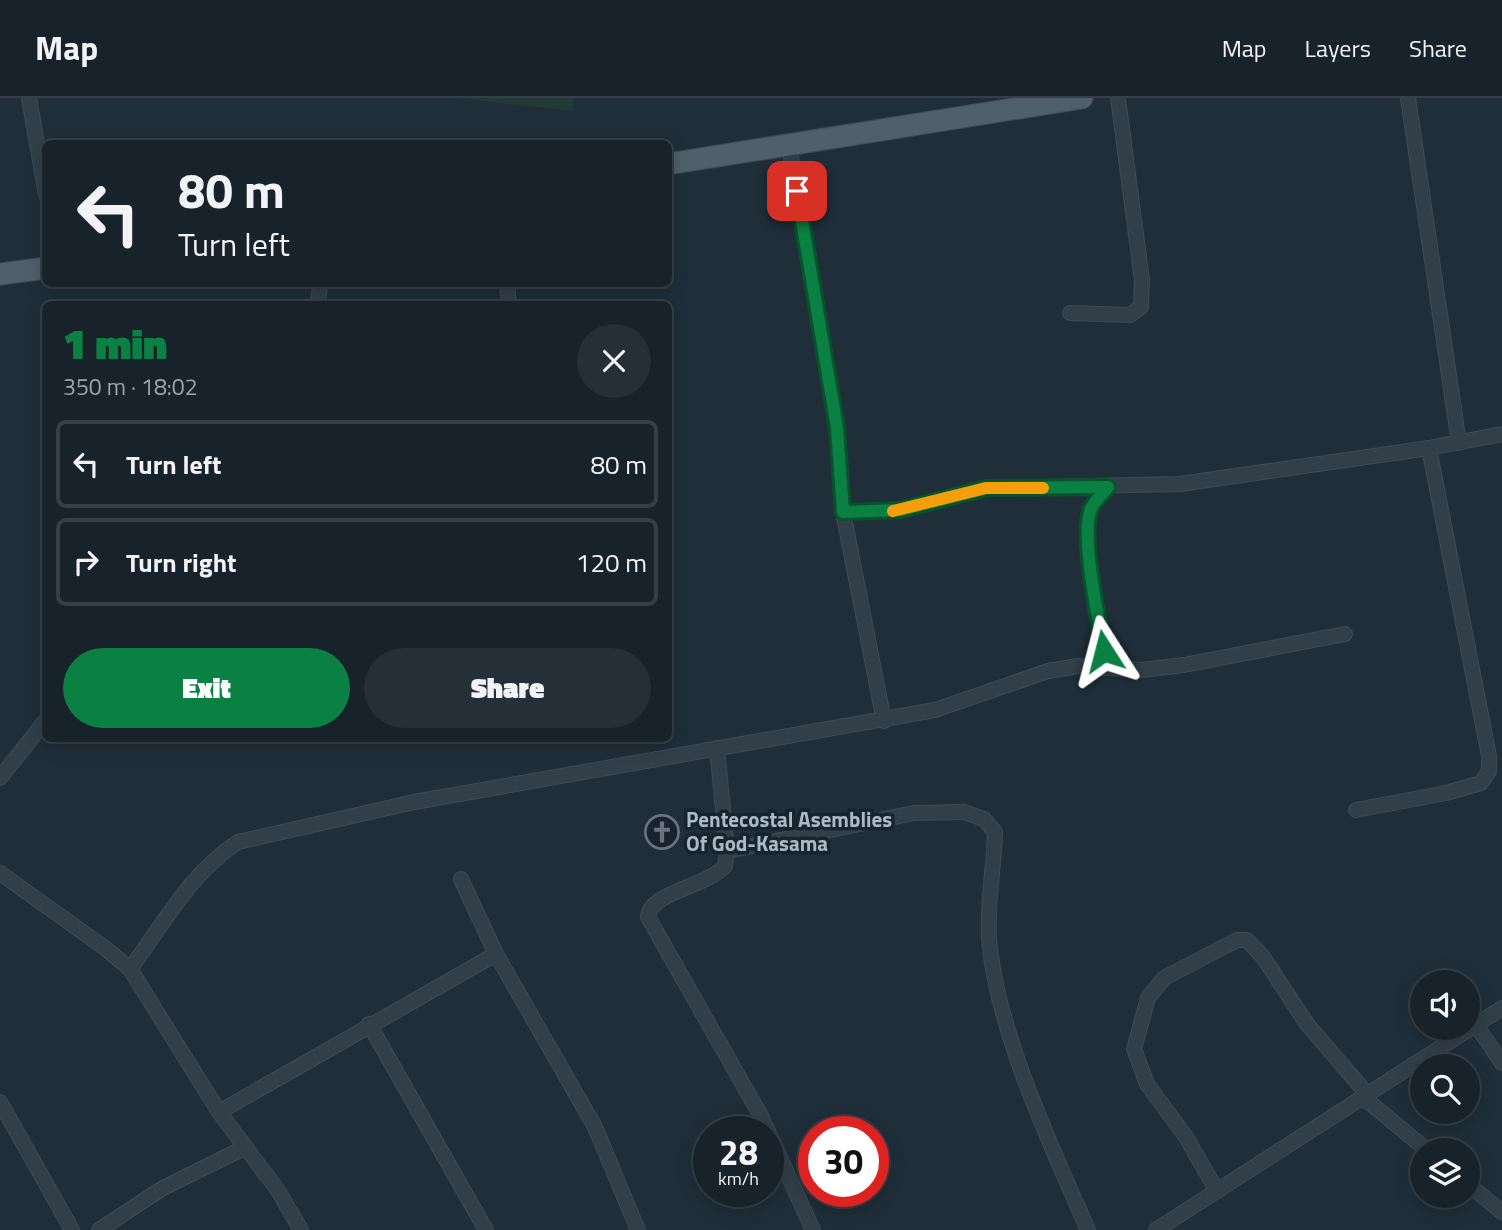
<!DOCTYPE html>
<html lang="en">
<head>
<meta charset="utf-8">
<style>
	:root { --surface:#17222b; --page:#242f37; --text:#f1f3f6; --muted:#9ea4a9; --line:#363f47; --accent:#0b8043 }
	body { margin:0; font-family:"Titillium Web",sans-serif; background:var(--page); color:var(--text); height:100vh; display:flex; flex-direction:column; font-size:26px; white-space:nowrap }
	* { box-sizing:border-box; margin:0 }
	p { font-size:23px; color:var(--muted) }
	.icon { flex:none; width:38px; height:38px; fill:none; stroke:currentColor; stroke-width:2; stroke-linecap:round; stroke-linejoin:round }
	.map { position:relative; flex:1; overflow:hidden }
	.details { position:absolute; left:42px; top:203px; width:630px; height:441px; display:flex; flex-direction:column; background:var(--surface); border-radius:10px; box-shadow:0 4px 18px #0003,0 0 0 2px var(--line) }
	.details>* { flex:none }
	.top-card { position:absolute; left:42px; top:42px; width:630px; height:147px; border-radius:10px; box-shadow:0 4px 18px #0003,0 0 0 2px var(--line); background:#17222b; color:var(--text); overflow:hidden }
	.tools { position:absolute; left:1410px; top:872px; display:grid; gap:14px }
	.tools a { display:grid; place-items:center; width:70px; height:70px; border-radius:50%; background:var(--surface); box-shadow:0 4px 18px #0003,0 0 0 2px var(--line); font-size:35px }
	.speed { position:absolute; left:693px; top:1018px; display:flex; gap:14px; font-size:35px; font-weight:700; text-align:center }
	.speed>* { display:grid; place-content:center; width:91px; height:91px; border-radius:50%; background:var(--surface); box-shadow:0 4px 18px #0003,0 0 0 2px var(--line); line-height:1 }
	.speed small { font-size:18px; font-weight:400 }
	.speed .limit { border:10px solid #d22; background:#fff; color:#111 }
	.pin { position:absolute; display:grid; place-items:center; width:60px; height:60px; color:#fff; margin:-30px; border-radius:14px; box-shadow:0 4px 10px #0006 }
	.me { position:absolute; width:77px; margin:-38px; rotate:351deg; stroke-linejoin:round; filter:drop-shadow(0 0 5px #0008) }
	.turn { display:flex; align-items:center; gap:24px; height:147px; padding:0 21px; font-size:32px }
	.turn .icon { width:91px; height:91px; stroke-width:2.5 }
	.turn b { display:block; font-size:49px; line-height:60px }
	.round { display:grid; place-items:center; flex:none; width:74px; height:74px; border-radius:37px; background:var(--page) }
	.head { display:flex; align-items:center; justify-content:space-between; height:119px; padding:0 21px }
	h1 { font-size:42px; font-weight:800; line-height:52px; color:var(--accent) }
	.action { display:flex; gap:14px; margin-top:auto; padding:14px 21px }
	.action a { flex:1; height:80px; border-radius:42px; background:var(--accent); color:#fff; font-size:28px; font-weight:800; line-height:80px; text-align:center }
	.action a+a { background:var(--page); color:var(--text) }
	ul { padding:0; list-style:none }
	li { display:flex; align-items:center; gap:21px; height:88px; margin:0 14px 10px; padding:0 7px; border:4px solid var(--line); border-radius:10px }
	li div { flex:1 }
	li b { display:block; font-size:26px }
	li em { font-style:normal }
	header { display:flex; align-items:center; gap:42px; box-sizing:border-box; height:98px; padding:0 35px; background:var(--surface); border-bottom:2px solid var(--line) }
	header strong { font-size:33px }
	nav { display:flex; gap:38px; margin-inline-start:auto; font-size:24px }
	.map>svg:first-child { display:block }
</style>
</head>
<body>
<header>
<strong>Map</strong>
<nav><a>Map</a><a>Layers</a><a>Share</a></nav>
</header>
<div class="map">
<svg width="1502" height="1132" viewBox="0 0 1502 1132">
	<rect width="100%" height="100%" fill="#1f2e39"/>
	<path fill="#213a38" d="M454,0H574L573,13Z"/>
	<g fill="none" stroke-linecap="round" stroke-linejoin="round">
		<g stroke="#3f4b55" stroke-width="16">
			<g id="street">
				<path d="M29,0L46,97"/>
				<path d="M1408,0L1459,345"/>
				<path d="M789,47L837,330L843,414L884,623"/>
				<path d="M507,186L509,206"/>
				<path d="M317,206L321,186"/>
				<path d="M1070,215L1130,217L1141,209L1142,182L1118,0"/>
				<path d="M843,414L900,412L986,390L1180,386L1429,350L1502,336"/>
				<path d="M1107,570C1102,537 1079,438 1091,411C1094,403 1103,396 1108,389"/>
				<path d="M717,650L727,753L725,768C706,789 650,794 648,819L762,1020L813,1132"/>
				<path d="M0,680L46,622"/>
				<path d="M1356,712L1446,695L1481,685L1489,673V658L1429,350"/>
				<path d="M727,753L914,715L964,714L984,721L995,734C994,770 987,804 989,840C996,931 1051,1048 1088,1132"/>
				<path d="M0,775L105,850L130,871L219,1014L277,1091L301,1132"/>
				<path d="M461,781L496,856L595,1029L638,1132"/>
				<path d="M130,871C162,828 192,773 238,744L414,704L935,612L1048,573L1078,568L1142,572L1184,567L1345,536"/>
				<path d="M369,926L486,1132"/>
				<path d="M1476,927L1502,965"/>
				<path d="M1364,1000L1427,1052"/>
				<path d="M0,1004L72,1132"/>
				<path d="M219,1014L496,856"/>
				<path d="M1468,1086L1502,1114"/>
				<path d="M1217,1093L1186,1039L1147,986L1134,951L1148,900L1164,880L1237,842H1247L1263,859L1307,926L1368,997"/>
				<path d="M99,1132L163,1090L246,1049"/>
				<path d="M1156,1132L1502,910"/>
			</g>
		</g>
		<g stroke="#3f4b55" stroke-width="23">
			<g id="primary">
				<path d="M668,66L1082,0"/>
				<path d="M0,176L46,170"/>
			</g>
		</g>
		<use href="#street" stroke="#323f49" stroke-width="14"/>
		<use href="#primary" stroke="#505f69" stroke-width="21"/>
	</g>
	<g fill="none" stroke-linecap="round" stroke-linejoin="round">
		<g stroke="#07532c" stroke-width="18">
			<path id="route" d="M797,93L837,330L843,414L900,412L986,390L1108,389C1103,396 1094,403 1091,411C1080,436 1099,524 1104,553"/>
		</g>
		<use href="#route" stroke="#0b8043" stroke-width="12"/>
		<path stroke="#f59e0b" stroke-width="12" d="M893,413L986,390H1043"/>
	</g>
	<defs>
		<g id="church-ring" transform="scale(1.75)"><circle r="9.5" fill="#18242d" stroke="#6b7280" stroke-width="1.5"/><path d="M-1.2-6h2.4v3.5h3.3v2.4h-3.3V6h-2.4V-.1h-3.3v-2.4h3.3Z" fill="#6b7280"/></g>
	</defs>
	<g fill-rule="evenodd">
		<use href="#church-ring" x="662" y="734"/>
	</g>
	<g text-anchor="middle" stroke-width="7" stroke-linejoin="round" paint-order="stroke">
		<g font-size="21" font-weight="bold" fill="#acbac6" stroke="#18242d" text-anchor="start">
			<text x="686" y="729">Pentecostal Asemblies<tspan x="686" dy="24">Of God-Kasama</tspan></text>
		</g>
	</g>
</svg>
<div class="tools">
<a><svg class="icon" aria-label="sound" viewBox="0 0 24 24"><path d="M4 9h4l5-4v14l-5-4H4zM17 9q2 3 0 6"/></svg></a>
<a><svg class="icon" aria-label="search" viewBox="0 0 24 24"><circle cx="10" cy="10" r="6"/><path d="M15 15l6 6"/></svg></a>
<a><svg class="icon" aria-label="layers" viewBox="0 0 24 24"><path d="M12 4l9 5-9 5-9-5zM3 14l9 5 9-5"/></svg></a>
</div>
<div class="speed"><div>28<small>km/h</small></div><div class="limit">30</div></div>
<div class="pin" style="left:797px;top:93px;background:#d93025"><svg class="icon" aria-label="arrive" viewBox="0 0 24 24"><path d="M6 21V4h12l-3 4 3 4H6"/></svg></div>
<svg class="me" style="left:1104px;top:553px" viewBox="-20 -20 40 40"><path d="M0-17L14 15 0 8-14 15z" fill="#0b8043" stroke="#fff" stroke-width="4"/></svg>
<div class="top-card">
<div class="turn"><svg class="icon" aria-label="left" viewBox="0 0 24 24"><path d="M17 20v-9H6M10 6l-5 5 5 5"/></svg><div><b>80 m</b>Turn left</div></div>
</div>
<section class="details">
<div class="head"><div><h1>1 min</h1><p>350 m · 18:02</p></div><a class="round"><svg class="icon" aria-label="close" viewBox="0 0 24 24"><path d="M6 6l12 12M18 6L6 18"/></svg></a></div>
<ul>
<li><svg class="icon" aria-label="left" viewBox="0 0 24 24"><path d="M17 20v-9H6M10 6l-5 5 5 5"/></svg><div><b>Turn left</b></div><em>80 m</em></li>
<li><svg class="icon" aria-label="right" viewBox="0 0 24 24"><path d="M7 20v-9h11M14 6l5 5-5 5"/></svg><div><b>Turn right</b></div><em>120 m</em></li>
</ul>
<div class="action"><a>Exit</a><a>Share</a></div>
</section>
</div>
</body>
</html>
